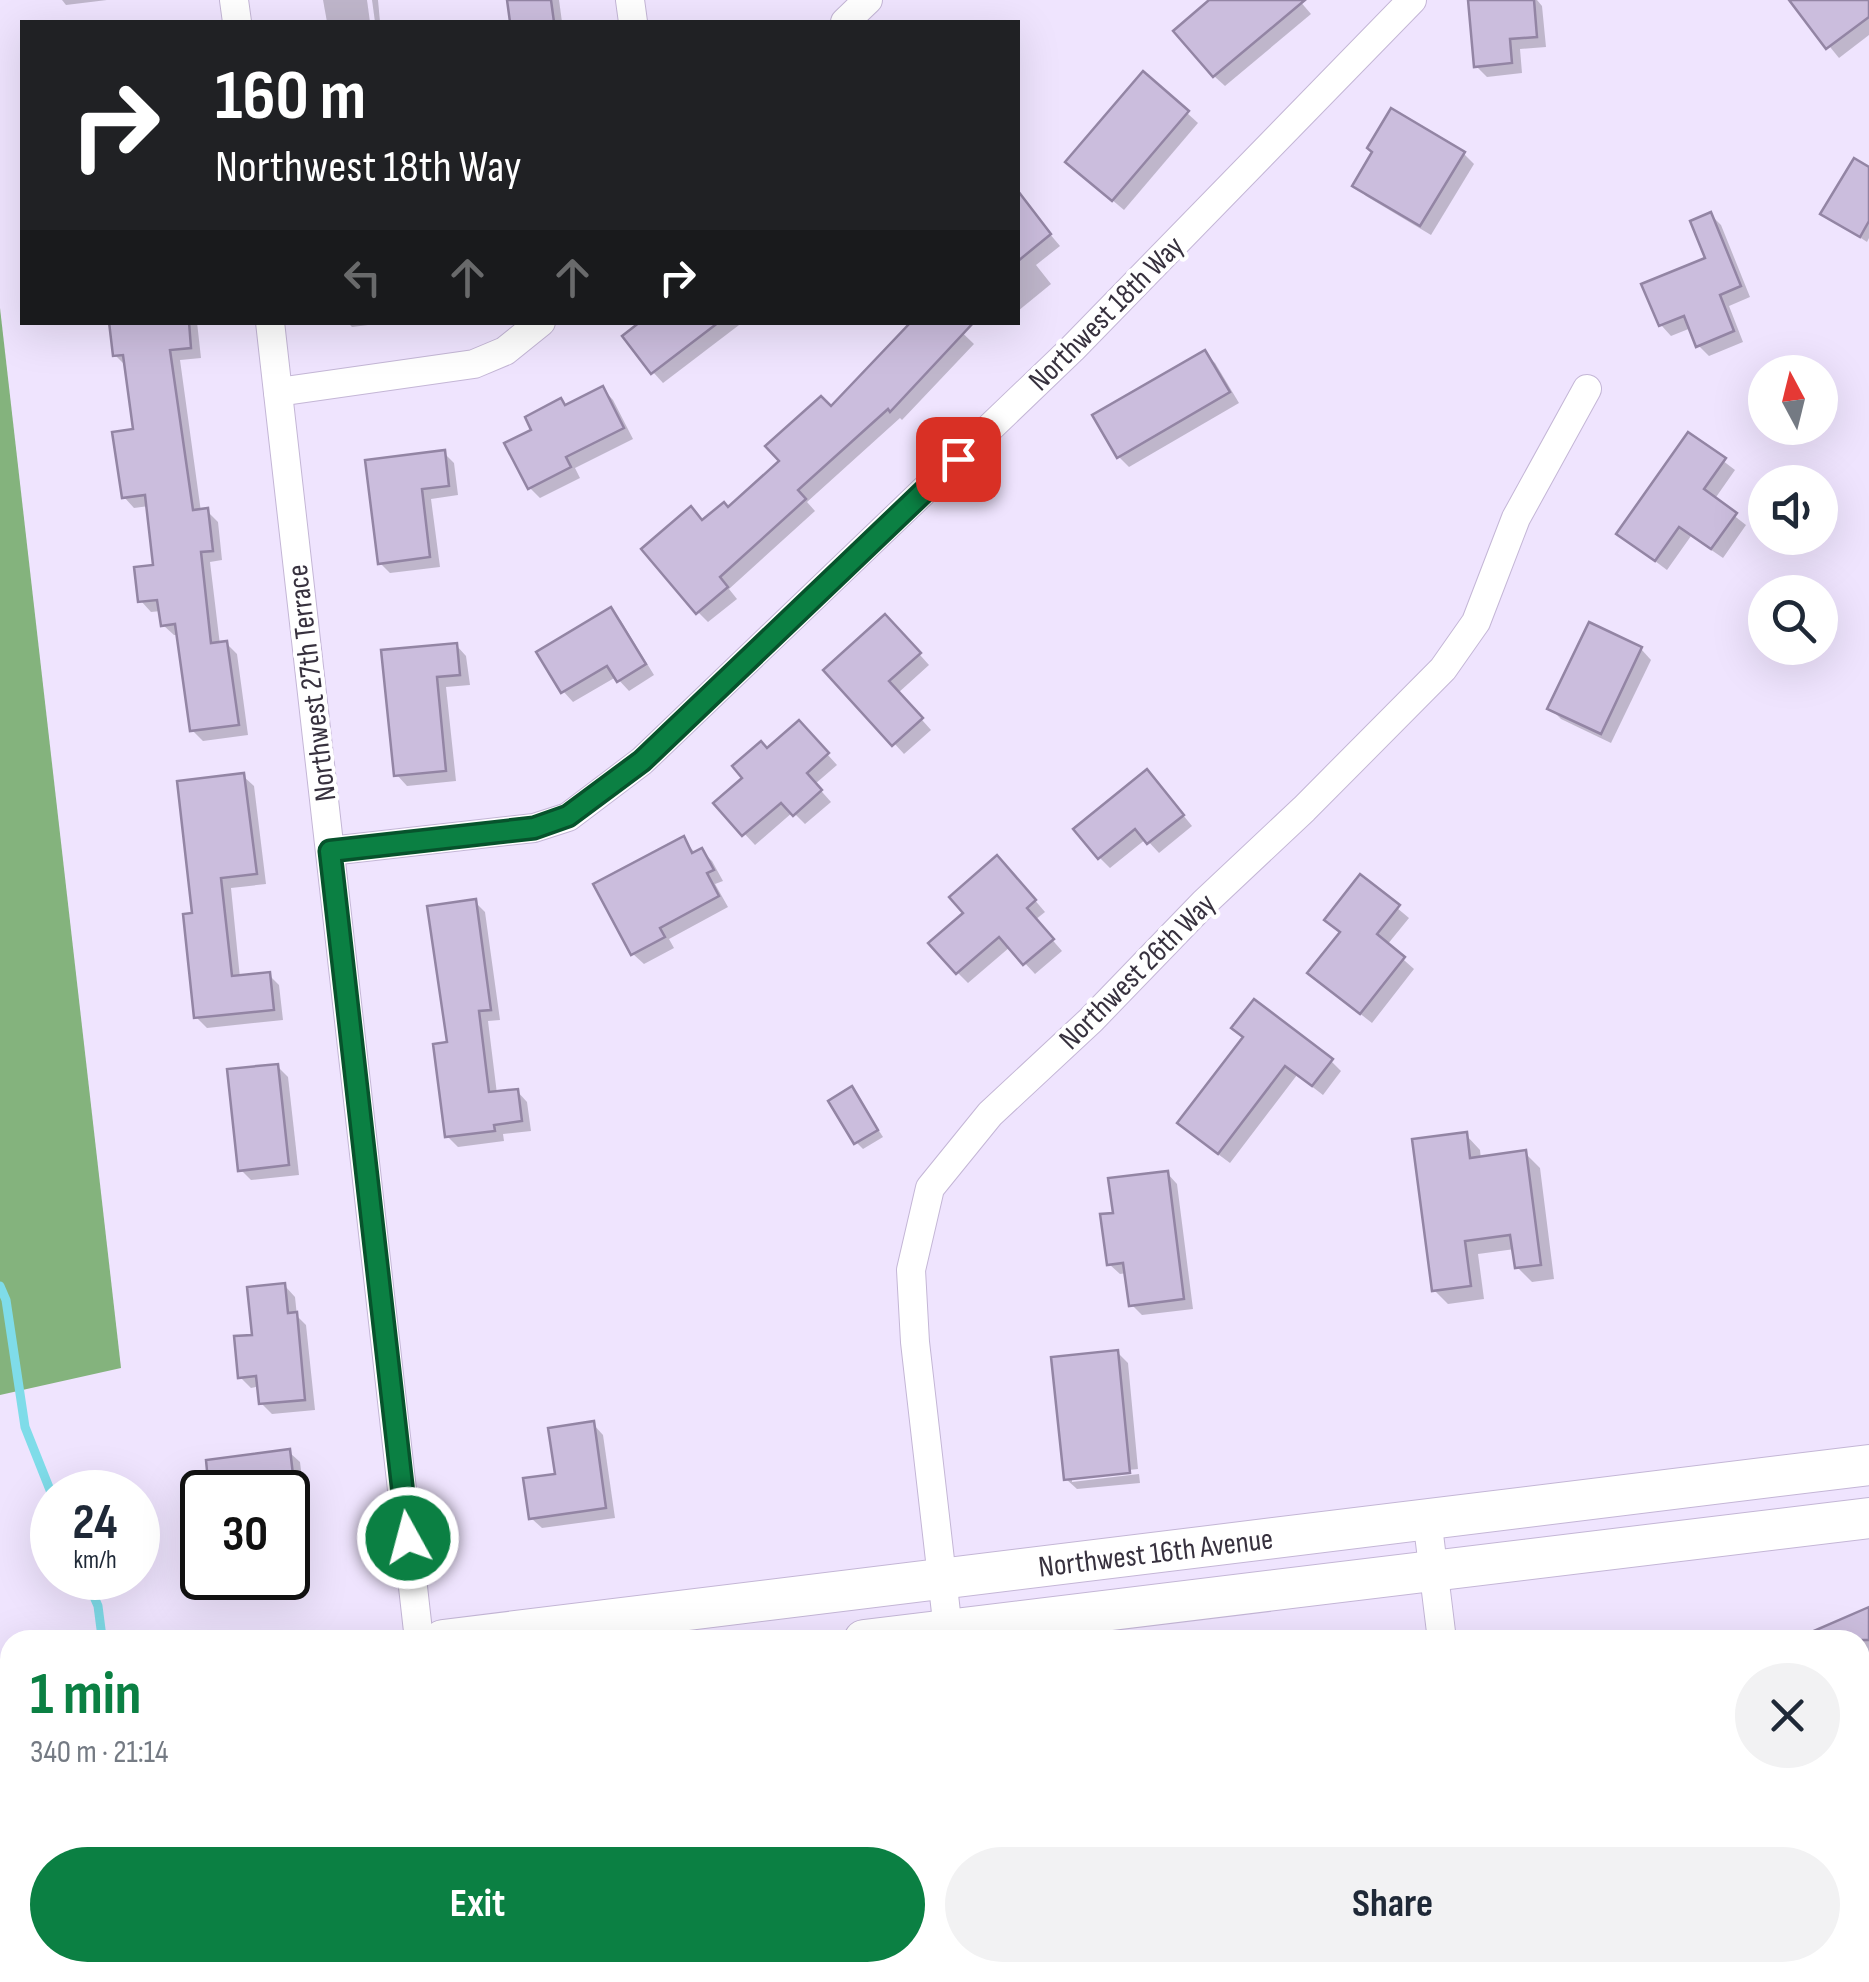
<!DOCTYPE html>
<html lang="en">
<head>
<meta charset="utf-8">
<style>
	:root { --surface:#fff; --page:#f2f2f3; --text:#1f2937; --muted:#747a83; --accent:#0b8043 }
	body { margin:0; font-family:"Sofia Sans Condensed",sans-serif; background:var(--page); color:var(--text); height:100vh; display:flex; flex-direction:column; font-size:38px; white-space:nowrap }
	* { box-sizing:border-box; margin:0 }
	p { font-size:32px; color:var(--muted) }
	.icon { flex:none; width:55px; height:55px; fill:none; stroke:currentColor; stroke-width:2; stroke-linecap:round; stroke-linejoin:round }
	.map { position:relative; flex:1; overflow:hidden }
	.details { position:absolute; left:0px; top:1630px; width:1870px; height:352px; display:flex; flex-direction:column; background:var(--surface); border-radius:30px 30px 0 0; box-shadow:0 10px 40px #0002 }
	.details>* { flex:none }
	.top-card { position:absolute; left:20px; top:20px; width:1000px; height:305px; border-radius:0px; box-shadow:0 10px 40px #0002; background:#202124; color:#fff; overflow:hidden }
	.needle { width:65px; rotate:353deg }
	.controls { position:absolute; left:1748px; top:355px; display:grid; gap:20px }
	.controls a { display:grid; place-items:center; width:90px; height:90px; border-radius:50%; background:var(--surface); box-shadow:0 10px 40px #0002; font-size:50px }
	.speed { position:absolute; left:30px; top:1470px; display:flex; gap:20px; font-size:50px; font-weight:700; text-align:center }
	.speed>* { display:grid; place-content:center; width:130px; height:130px; border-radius:50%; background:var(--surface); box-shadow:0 10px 40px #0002; line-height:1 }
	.speed small { font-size:25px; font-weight:400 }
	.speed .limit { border:5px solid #111; border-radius:15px; background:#fff; color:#111 }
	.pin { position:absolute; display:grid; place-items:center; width:85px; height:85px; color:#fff; margin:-42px; border-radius:20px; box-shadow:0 5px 15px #0006 }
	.me { position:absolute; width:110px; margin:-55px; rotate:353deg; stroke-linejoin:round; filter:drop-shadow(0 0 8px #0008) }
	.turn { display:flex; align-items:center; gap:35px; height:210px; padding:0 30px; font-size:45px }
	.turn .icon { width:130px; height:130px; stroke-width:2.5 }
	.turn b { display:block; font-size:70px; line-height:85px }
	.lanes { display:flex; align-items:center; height:95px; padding:0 30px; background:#0003; justify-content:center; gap:50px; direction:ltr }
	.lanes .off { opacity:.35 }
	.round { display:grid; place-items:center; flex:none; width:105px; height:105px; border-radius:52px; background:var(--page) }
	.head { display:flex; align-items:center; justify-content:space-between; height:170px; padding:0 30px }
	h1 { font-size:60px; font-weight:700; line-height:75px; color:var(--accent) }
	.primary-button { display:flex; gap:20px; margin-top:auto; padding:20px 30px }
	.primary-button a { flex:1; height:115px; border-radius:60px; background:var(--accent); color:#fff; font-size:40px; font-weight:700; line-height:115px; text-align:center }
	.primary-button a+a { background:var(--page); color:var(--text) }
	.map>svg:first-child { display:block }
</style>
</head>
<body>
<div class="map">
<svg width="1869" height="1982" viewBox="0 0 1869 1982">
	<rect width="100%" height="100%" fill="#efe4fe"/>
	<path fill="#a5ce9f" d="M802,1972L811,1982H100L98,1973Z"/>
	<path fill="#84b37d" d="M0,308L121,1368L0,1395Z"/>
	<g fill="#0003">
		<path d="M62,0H107L66,5Z"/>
		<path d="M323,0H367L370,22H327Z"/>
		<path d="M372,0H378L380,22H375Z"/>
		<path d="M509,0H559L562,22H512Z"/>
		<path d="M1213,0H1299L1311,14L1225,86L1214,76Z"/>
		<path d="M1477,0H1537L1542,6L1546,47L1520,49L1522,73L1487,77L1476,66Z"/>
		<path d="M1792,0H1869V35L1839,58Z"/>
		<path d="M1187,113L1198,123L1124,210L1079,172Z"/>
		<path d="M1464,154L1474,164L1431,235L1366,196L1355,185Z"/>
		<path d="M1869,170V238L1867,242L1823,213Z"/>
		<path d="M1028,208L1060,246L1036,265L1051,284L1018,311V217Z"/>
		<path d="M1711,215L1721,225L1750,297L1729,306L1743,342L1709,356L1698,345L1691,328L1671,336L1661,325L1708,260Z"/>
		<path d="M111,322H197L201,358L180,360L201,512L207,511L218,522L222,560L210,562L220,645L227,644L237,654L248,735L203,741L192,730L179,635H174L163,625L161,611L151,612L141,601L156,567L149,506L134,508L124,497L136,431L126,366L115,355Z"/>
		<path d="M347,322H392L352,327Z"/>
		<path d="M644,322H743L663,383L653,372Z"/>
		<path d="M951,322L974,344L902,420L900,418L807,502L815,511L729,589L737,599L708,622L698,612L703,523L728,510L782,461L832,410Z"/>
		<path d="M1204,353L1215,363L1239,403L1129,467L1119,457Z"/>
		<path d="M603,389L613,400L633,439L575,468L580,478L540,498L530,488L567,407Z"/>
		<path d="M1689,435L1735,470L1714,500L1746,525L1723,558L1691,536L1667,570L1619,534Z"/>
		<path d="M444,453L454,463L458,495L431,499L440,567L390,573L380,563L368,462Z"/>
		<path d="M611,610L621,621L654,675L629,691L616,677L573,702L563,691Z"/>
		<path d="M896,628L929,665L898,693L931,730L904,754L827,670Z"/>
		<path d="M456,645L466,656L470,685L446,687L456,781L407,786L397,775L384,653Z"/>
		<path d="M1641,649L1651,660L1611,743L1561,719L1550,708Z"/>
		<path d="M809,734L837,765L815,784L831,802L805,824L793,812L755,845L716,803L745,778L767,752Z"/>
		<path d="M243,776L254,786L266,884L231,888L240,978L269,975L279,985L283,1020L207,1028L196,1017L195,916Z"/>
		<path d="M1157,783L1192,826L1159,853L1146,839L1110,868L1100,858Z"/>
		<path d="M683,839L696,854L702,851L712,861L723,881L715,884L728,907L669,939L674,948L644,964L633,954Z"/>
		<path d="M1008,869L1045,912L1035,920L1062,951L1035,974L1010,947L968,983L957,972Z"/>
		<path d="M1360,877L1409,918L1387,945L1414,969L1372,1023L1321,983Z"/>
		<path d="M475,902L485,912L500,1020L488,1021L497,1094L517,1091L527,1102L531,1131L503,1134L504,1141L458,1147L447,1136L449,1044Z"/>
		<path d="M1245,1038L1331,1061L1341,1071L1323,1095L1297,1075L1230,1163L1191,1134Z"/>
		<path d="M277,1066L288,1077L299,1175L251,1180L240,1169Z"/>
		<path d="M852,1089L883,1137L863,1149L856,1142Z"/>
		<path d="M1466,1135L1480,1150L1481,1159L1525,1153L1540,1168L1554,1279L1532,1282L1517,1267L1515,1249L1478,1254L1484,1299L1448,1304L1434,1290Z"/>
		<path d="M1167,1173L1177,1184L1193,1309L1142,1315L1131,1304L1127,1273L1120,1274L1109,1264L1115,1215Z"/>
		<path d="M285,1286L295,1297L297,1316L306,1325L315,1410L272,1414L261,1403L260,1386L251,1388L240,1377L255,1337Z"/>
		<path d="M1117,1352L1128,1363L1138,1469L1072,1476V1482L1139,1474L1140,1483L1077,1489L1066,1479Z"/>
		<path d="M593,1424L603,1435L615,1518L542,1528L531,1518Z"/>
		<path d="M289,1452L300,1462L305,1505L293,1507L298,1552L288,1553V1492H212L208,1462Z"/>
		<path d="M1869,1610V1742L1860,1746V1640H1802Z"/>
		<path d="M918,1972H978L971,1982H930Z"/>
		<path d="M1316,1972L1409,1973L1419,1982H1318Z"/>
		<path d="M1564,1972H1626L1628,1982H1566Z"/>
	</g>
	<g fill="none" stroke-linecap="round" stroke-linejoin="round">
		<g stroke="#7fdce9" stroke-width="9">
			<path d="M0,1286L6,1300L25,1427L52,1495"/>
			<path d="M86,1578L98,1606L102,1637"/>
			<path d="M113,1972V1982"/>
		</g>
	</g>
	<g fill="#cbbddd" stroke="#9385a4" stroke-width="2.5">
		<path d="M507,0H551L554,22H510Z"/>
		<path d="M1209,0H1305L1213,77L1173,31Z"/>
		<path d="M1468,0H1534L1537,37L1510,39L1512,63L1474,67Z"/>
		<path d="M1789,0H1869V17L1826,49Z"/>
		<path d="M1143,71L1189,111L1112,201L1065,162Z"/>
		<path d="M1391,108L1465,152L1420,226L1352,186L1372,152L1367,148Z"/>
		<path d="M1854,158L1869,167V221L1860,237L1820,214Z"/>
		<path d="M1018,191L1051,234L1018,261Z"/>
		<path d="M1711,212L1741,286L1720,295L1734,331L1696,347L1684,316L1659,326L1641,284L1705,258L1690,221Z"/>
		<path d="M109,322H189L191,348L170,350L193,510L208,508L213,551L201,552L211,643L227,641L239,725L190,731L175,624L161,626L157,600L138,602L134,567L153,565L145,495L122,498L112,432L133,429L123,355L113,356Z"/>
		<path d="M640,322H719L651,374L622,336Z"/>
		<path d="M911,322H974L890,412L888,409L798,490L806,499L720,577L728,587L696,614L641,549L691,506L702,520L724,502L728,507L779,461L765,446L821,396L831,406Z"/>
		<path d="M1205,350L1230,392L1117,458L1092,415Z"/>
		<path d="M603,386L624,428L566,457L571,467L528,489L504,443L531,430L525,417L561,398L565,405Z"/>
		<path d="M1688,432L1726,458L1704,489L1737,513L1711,549L1679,527L1655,561L1616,534Z"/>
		<path d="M445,450L449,486L422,489L430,557L378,564L365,460Z"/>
		<path d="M611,607L646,664L617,682L607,666L561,693L536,652Z"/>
		<path d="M885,614L921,653L889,681L923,718L892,746L823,670Z"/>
		<path d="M1589,622L1642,647L1601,734L1547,709Z"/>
		<path d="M457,643L460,675L437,677L446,771L394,776L381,650Z"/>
		<path d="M799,720L829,753L807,773L822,790L793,816L781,803L742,836L713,803L742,778L732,766L761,741L767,748Z"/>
		<path d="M1147,769L1184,815L1147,844L1135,829L1098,859L1073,829Z"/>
		<path d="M244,773L257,874L221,878L232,976L270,972L274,1010L194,1018L183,914L192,913L177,781Z"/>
		<path d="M684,836L692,853L702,848L714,870L707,873L719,896L660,928L665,937L631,955L593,884Z"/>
		<path d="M997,855L1036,900L1027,908L1054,939L1023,965L999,937L956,974L928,943L963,913L949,897Z"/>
		<path d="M1360,874L1400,905L1377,934L1405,957L1360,1014L1307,973L1340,932L1324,920Z"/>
		<path d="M476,899L491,1010L479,1011L489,1092L518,1089L522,1121L494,1125L495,1131L445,1137L433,1044L447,1042L427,906Z"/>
		<path d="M1254,999L1333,1059L1312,1086L1285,1066L1218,1154L1177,1123L1243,1037L1231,1028Z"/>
		<path d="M278,1064L289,1165L238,1171L227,1069Z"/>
		<path d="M852,1086L878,1130L854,1144L828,1101Z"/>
		<path d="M1467,1132L1470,1158L1526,1150L1541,1265L1515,1268L1510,1235L1465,1241L1471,1286L1432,1291L1412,1139Z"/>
		<path d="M1168,1171L1184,1299L1129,1306L1123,1263L1107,1265L1100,1214L1113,1213L1108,1178Z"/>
		<path d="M285,1283L288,1313L297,1312L305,1400L259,1404L256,1376L238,1378L234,1336L252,1335L247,1287Z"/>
		<path d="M1118,1350L1130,1473L1064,1480L1051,1357Z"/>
		<path d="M594,1421L606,1508L529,1519L523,1478L555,1474L548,1428Z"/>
		<path d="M290,1449L295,1492H209L206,1460Z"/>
		<path d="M1869,1607V1640H1793Z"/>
	</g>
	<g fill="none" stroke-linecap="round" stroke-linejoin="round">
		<g stroke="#c4b6d6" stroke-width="30">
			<g id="street">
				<path d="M234,0L237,22"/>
				<path d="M630,0L633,22"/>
				<path d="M845,22L868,0"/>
				<path d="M270,322L419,1640"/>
				<path d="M278,392L474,364L505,351L541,322"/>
				<path d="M330,851L534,828L568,817L642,761L1072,349L1412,0"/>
				<path d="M1427,1518L1442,1640"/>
				<path d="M948,1630L915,1342L911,1270L930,1188L990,1114L1091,1020L1204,903L1304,809L1443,669L1476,622L1516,518L1587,389"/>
				<path d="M1481,1972L1482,1982"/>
			</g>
		</g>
		<g stroke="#c4b6d6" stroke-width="42">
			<g id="secondary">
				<path id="s1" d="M443,1640L1869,1465"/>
				<path d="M864,1640L1869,1518"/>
				<path d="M0,1693L10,1692"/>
				<path d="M0,1746L10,1745"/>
			</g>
		</g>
		<g stroke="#afa6bb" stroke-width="5" stroke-dasharray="8 8" stroke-linecap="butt">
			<path d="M214,1972L224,1982"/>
			<path d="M468,1972L469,1982"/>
			<path d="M565,1972L568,1982"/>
		</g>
		<use href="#street" stroke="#fff" stroke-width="28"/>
		<use href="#secondary" stroke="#fff" stroke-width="40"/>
	</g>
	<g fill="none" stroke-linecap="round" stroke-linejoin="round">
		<g stroke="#07532c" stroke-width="25">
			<path id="route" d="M408,1538L330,851L534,828L568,816L642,761L958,459"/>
		</g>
		<use href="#route" stroke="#0b8043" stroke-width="18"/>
	</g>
	<g text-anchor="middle" stroke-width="8" stroke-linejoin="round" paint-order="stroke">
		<g font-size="30" fill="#37313e" stroke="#fff">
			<text transform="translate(1106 313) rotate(-45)" y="10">Northwest 18th Way</text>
			<text transform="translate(311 683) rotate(-97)" y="10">Northwest 27th Terrace</text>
			<text transform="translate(1137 971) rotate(-45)" y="10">Northwest 26th Way</text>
			<text dy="10" stroke="none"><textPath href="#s1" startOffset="718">Northwest 16th Avenue</textPath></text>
		</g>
	</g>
</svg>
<div class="controls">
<a><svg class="needle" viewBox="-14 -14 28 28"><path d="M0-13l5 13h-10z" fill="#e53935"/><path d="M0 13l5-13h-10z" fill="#747a83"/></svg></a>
<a><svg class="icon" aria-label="sound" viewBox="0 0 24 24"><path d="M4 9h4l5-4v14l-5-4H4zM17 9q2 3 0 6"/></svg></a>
<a><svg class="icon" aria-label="search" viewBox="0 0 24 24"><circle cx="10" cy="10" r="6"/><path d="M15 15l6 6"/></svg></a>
</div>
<div class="speed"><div>24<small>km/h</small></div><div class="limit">30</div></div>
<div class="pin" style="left:958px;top:459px;background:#d93025"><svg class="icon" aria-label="arrive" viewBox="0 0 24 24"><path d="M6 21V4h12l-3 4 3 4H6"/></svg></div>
<svg class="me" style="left:408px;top:1538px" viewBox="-20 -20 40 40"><circle r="17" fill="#0b8043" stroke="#fff" stroke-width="3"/><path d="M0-11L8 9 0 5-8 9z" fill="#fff"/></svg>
<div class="top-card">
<div class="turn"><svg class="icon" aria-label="right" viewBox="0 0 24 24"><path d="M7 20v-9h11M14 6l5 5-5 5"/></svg><div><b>160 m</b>Northwest 18th Way</div></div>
<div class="lanes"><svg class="icon off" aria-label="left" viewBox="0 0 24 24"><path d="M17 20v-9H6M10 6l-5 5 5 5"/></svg><svg class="icon off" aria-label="ahead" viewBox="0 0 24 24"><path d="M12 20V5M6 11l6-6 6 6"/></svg><svg class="icon off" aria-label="ahead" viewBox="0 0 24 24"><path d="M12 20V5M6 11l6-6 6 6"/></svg><svg class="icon" aria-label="right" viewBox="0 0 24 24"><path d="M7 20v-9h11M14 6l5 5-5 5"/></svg></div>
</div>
<section class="details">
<div class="head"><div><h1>1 min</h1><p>340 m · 21:14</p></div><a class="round"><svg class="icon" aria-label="close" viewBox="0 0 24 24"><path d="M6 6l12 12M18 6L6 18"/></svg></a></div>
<div class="primary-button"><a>Exit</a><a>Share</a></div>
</section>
</div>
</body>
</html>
